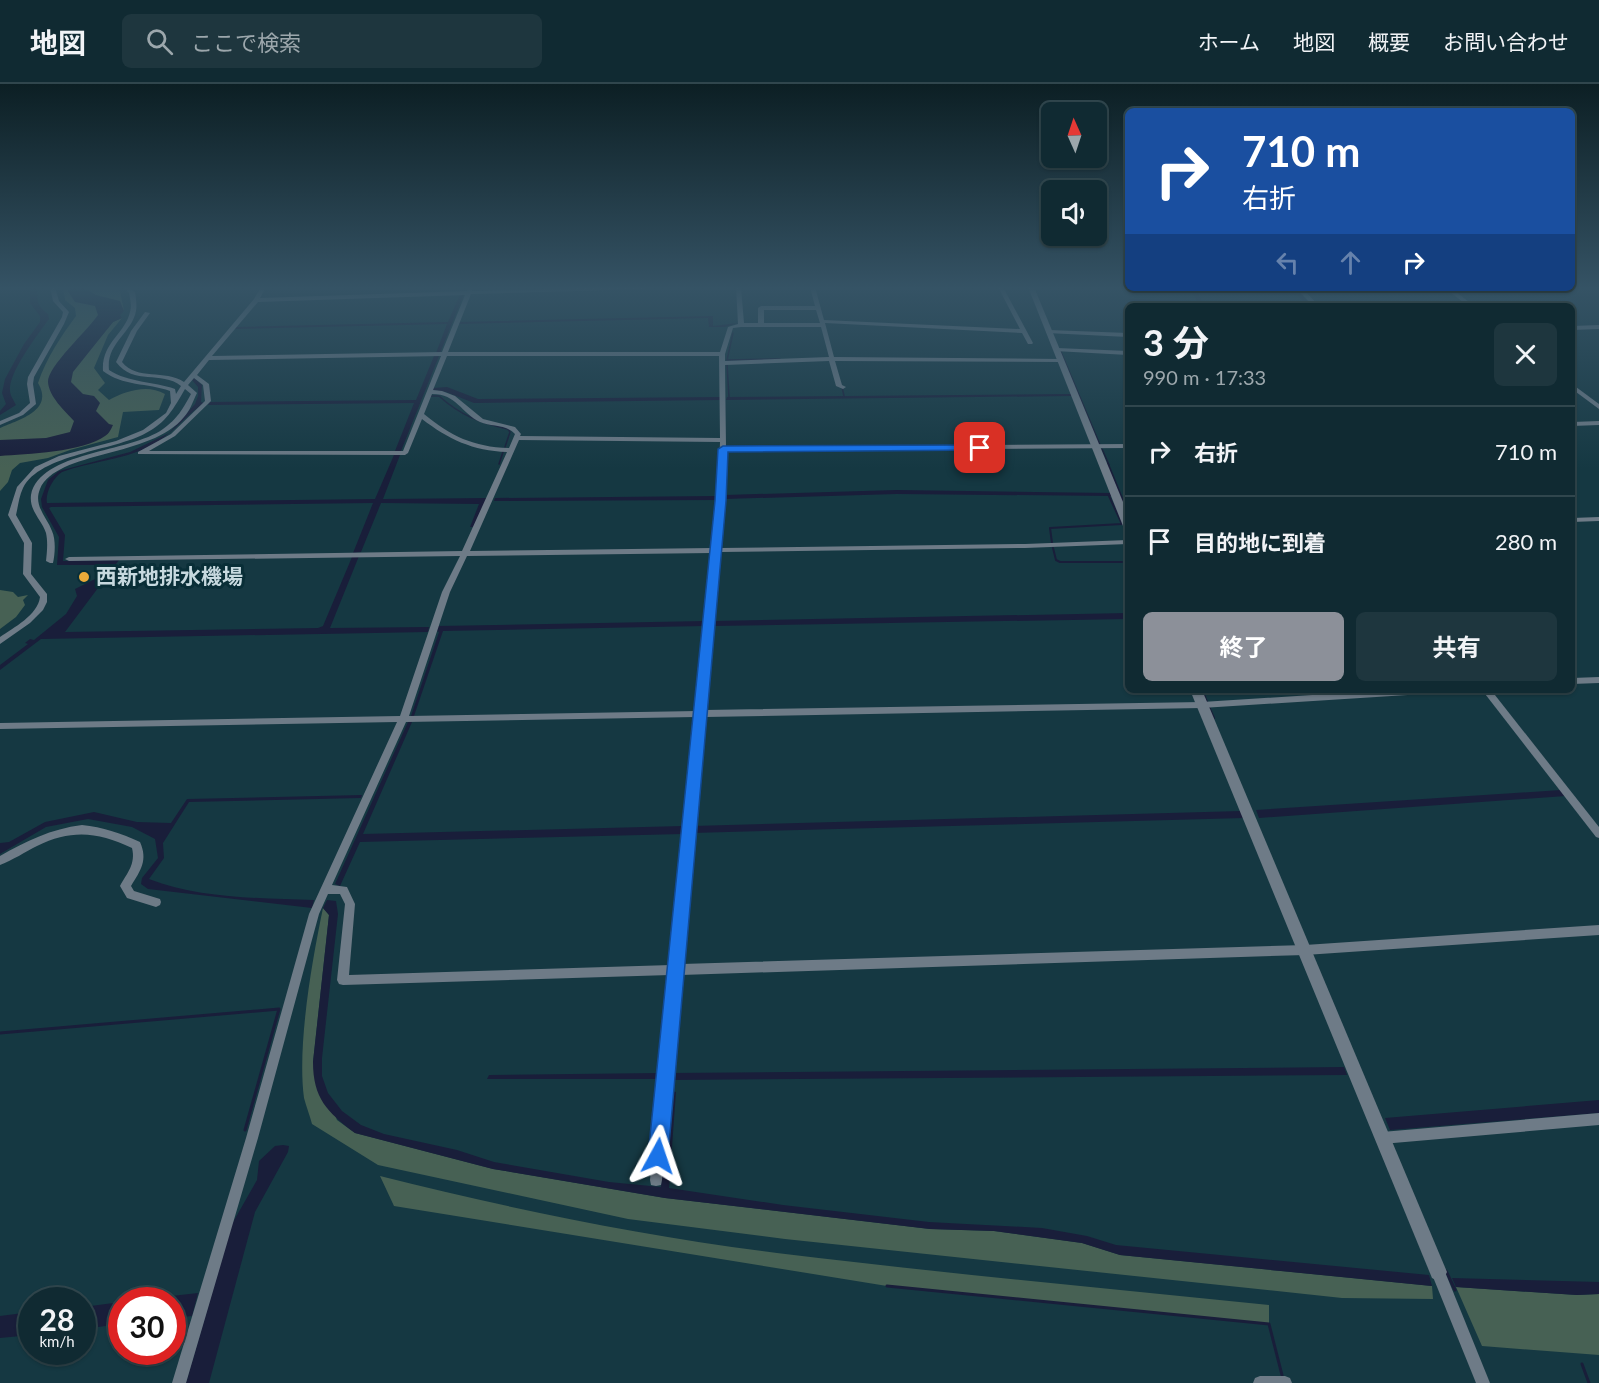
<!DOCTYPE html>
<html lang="ja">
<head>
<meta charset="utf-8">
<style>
	:root { --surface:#102a32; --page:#1e363e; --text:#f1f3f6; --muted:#9ca7ac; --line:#30464d; --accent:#8c9099 }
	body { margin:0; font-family:Lato,"Noto Sans JP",sans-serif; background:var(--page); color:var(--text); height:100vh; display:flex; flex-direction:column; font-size:22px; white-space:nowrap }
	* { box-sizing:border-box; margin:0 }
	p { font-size:20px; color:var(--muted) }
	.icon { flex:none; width:33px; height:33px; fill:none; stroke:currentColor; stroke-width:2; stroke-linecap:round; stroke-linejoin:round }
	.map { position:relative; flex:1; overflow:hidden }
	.side { position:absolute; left:1125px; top:219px; width:450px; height:390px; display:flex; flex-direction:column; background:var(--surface); border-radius:9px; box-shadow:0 2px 4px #0004,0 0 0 2px var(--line) }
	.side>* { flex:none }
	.guide { position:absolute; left:1125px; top:24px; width:450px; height:183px; border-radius:9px; box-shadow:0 2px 4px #0004,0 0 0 2px var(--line); background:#1a4fa0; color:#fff; overflow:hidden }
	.needle { width:39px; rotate:357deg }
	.fabs { position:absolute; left:1041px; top:18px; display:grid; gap:12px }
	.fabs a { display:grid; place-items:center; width:66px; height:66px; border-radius:9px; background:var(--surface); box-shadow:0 2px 4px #0004,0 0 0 2px var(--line); font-size:30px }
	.speed { position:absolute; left:18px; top:1203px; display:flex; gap:12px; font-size:30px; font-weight:700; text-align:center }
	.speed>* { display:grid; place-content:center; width:78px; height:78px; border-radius:50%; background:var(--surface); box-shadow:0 2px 4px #0004,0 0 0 2px var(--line); line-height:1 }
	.speed small { font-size:15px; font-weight:400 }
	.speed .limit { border:9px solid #d22; background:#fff; color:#111 }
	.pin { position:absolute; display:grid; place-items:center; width:51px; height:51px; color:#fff; margin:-26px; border-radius:12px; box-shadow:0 3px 9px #0006 }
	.me { position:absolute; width:66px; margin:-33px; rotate:5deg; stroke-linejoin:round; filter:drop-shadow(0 0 4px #0008) }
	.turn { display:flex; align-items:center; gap:21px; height:126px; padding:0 18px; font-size:27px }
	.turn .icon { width:78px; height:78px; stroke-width:2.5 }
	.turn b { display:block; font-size:42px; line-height:51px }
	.lanes { display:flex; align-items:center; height:57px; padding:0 18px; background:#0003; justify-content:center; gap:30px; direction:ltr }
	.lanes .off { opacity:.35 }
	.round { display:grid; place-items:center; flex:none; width:63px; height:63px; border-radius:9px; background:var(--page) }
	.overview { display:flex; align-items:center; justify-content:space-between; height:102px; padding:0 18px }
	h1 { font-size:36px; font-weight:700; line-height:45px }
	.button { display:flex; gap:12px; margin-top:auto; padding:12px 18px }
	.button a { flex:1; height:69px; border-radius:9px; background:var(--accent); color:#fff; font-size:24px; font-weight:700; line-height:69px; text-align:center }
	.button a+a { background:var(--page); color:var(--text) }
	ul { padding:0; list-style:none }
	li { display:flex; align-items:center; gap:18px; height:90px; padding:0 18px; border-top:2px solid var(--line) }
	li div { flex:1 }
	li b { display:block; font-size:22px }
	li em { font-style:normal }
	header { display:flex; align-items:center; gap:36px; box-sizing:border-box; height:84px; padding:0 30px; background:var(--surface); border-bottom:2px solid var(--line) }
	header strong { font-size:28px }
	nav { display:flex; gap:33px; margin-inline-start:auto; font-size:21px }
	.search { width:420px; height:54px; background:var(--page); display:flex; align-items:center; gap:15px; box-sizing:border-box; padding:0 21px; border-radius:9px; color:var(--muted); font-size:22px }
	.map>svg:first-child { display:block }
</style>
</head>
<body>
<header>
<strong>地図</strong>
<div class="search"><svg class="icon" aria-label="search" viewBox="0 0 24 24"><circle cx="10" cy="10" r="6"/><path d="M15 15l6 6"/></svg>ここで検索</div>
<nav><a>ホーム</a><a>地図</a><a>概要</a><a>お問い合わせ</a></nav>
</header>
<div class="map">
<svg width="1599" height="1299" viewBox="0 0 1599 1299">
	<rect width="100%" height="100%" fill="#153842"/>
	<g fill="#476154">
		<path d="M63,203H73L106,228L57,287L83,338L77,347L43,357L0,358V344C21,335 54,326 38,299C46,275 61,252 76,232L75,224L65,216Z"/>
		<path d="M83,203H113L120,207L124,227C112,213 99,217 83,203Z"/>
		<path d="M122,234L108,251L94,284L105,299L98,306L109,316C126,307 147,300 165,310L159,326L123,328L118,353L70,366L48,374L20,379L12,386L8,398L0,407V369L95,354L66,298L72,287L113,238Z"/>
		<path d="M0,506L13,508L18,513L28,511L23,516L25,521L16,533L0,545Z"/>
		<path d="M323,824L329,831L313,978L337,1036L355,1049L493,1085L665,1114L930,1145L994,1147L1082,1159L1120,1171L1432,1202L1433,1215L1342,1214L785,1155L628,1135L378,1081L312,1040C310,1032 306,1022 304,1014C297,961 312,877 323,824Z"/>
		<path d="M380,1092C510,1125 644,1152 777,1169C940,1189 1105,1204 1269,1221V1240L887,1202L394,1122Z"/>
		<path d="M1456,1203L1577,1211L1599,1210V1271L1482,1262Z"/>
	</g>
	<g fill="#191e3a">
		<path d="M30,203H37C37,215 37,223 48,230L49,235C38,250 8,289 10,307C10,311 14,317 16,321L0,331V327L6,320L2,309L5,295L24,260L40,238V232L30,219Z"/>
		<path d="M69,203H87L86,205L96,211L120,217L124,227L120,231L122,234L113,238L73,288L71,298L83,310L94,312L100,319L96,327L109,340L113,341C111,345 109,350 105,352C84,368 26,370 0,372V356L46,354L70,348L74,337C65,327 49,313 48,298C47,283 88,246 98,231L95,222L75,218L68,207Z"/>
		<path d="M1291,204H1296L1312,222H1308L1297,211L1197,208L1203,219L1135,217L1138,222H1135L1129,215L1197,217L1191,206L1294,209Z"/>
		<path d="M460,210H464L440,269H436L447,240L234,245L236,243L448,238Z"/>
		<path d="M713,232V242L738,239L725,243H709L708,234L458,240L459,238Z"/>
		<path d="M434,272H439L401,367H395L414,319L208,321L210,318L416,316Z"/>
		<path d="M194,294L202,301L201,318L204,319C184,333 171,352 147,364C120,376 89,378 62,388C53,394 45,409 47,419L375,415L394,371H400L383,415L488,414L474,443H470L479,420L381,419L361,468L353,469L373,419L51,423L49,424L65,451L63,477L119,476L65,548L318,544L323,542L352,473L359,472L330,544L429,543L428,548L41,555L0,586V581L28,560L25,559L30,555L34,556L66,530L77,512L75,505L99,493L108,481H57L59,453L42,423L41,415L48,396L59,387L130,368L169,349L195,320L198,312V303L192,296Z"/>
		<path d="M447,303L478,315L721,313V316L474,319L446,308L432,306L433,304Z"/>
		<path d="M1071,310L1072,312L726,316L727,313Z"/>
		<path d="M897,406L1111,409L1112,412L897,410L725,415V411Z"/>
		<path d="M717,412V416L494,417L495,414Z"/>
		<path d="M1128,529V535L713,542V537Z"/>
		<path d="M705,537V542L443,547L414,632H411L439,548L437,547L438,542Z"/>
		<path d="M408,638H412L363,750L683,742V750L360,758L340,802L335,800Z"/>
		<path d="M1561,706L1566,712L1259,734L1256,726Z"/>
		<path d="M362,711L361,714L189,718L163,759L164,774L149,795C201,815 260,814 314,816L312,824L148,805L141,800L142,794L158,774L155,755L132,743L88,735L46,743L0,770V759L9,758L45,738L94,728L137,738L171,739L187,715Z"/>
		<path d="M1241,727L1244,734L692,749L693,742Z"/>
		<path d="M327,816L336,817L338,830L322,974V992L328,1009L342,1027L361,1041L384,1050L457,1066L494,1078L609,1098L661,1103L668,1007L676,1008L669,1104L783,1121L929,1138L1042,1144L1087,1152L1116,1161L1429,1191L1432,1202L1120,1171L1082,1159L994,1147L930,1145L665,1114L493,1085L355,1049C327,1028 313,1014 313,978L329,831L323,824Z"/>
		<path d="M1344,983L1347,991L669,996V989Z"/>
		<path d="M659,989L658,995H487L489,991Z"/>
		<path d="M1599,1016V1029L1390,1046L1385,1034Z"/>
		<path d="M283,1061L289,1062L288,1068L255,1128L209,1299H186L232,1140L257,1096L259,1077L275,1062Z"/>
		<path d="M1452,1194L1599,1198V1210L1577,1211L1456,1203Z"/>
		<path d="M198,1209L192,1232L173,1234L172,1216H136Z"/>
		<path d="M121,1218V1240L83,1245V1223Z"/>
		<path d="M31,1228V1251L0,1254V1232Z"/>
	</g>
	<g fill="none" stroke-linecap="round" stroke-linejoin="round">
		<g stroke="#191e3a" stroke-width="1.5">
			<path d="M733,249L727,276L780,275"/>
			<path d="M1061,268L1100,361"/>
			<path d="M727,280L729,313"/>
			<path d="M842,303L844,312"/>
			<path d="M430,312H439C460,331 480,339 508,345L510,348L505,363"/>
			<path d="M1102,365L1109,381"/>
			<path d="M499,380L503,368"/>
		</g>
		<g stroke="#191e3a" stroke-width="2">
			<path d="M1108,380L1128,429"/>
			<path d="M1052,459L1050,444L1122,440L1109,412"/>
			<path d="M1053,464L1056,476L1060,478H1122"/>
			<path d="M1202,606L1207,618"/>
			<path d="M1209,623L1214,634"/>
		</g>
		<g stroke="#191e3a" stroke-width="3">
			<path d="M0,949L279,925L245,1046"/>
			<path d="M1446,1187L1455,1206"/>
			<path d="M887,1202L1269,1240L1282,1291"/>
			<path d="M1582,1280L1589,1299"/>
		</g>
		<g fill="#6e7b87" fill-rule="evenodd">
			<path d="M50,203H55L59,217L69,228L64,240L34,293L33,300L36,320L23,331L0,341V337L19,329L30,319L27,300L28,293L62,233L63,228L53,217Z"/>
			<path d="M124,203H129L135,208C136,214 137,221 136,227C132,249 106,259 109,286C129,299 153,297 175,305L176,310L181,302C161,286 134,302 116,278L131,247L145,228L150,229L137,247L122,278C137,297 165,285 184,298L254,215L261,203H266L260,214L467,207L469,203H473L472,207L609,203H648L645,205L471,210L448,268H720L728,243L738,240L736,203H741L744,239H758V224L761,222H815L810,203H815L824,236L1020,245L998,203H1003L1033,259L1032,260H1028L1022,249L825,239L834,273L1061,275L1064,277L1063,278L835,277L842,301L846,303L843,305L836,302L829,277L725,281L726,363L1128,360V364L726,367L724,417L720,464L1025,460L1128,456V460L1025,464L720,468L705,626L1202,618L1389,606H1443L1439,609L1202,624L705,633L682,880L1305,861L1599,841V851L1305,871L681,891L662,1096L661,1101L656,1102L651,1101L650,1096L670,891L343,901L339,900L337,896L345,820L340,810H328L319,830L258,1054L186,1299H172L246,1054L309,830L397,638L0,645V639L400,632L442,508L460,472L69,477L65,475L69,473L462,467L507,368C473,367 448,355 422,335L408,369L405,371L138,370V368L171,350L205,317L203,301L194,294L188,301L197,309C193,317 190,327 184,333C151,374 57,366 40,405C33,422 47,433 52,447C56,456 55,470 53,479H50L46,477C47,468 48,458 46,449C42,436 29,427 31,411C40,367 130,369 163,345C178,334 182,326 191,310L185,305C174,324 166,339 146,349C114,367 40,370 23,404C19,412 18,423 16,431L32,459L31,490L47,510V518L43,526L30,539L0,560V553C13,544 38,531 40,513L23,490L24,459L8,431L17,403L35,383L59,372L116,357L143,346L166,329L171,319L170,307C148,299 122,302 103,287C101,259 125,250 130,228C132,221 130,215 129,209ZM465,211L442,268L212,272L258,218ZM764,226H816L820,239H764ZM741,243H821L829,273L725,277V270L733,244ZM441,272L403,367H149L175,352L211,317L209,300L197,291L209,276ZM447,272H719L720,354L520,352L521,350L515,343L483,335L455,312L442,307L433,306ZM432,310C457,310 461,329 480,338C491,343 506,340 515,350L509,364C473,363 451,352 424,330ZM519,356L720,358L718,417L713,464L470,467ZM712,469L697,627L409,632L450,508L467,472ZM696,633L671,881L349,891L355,820L347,803L332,801L406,638Z"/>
			<path d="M1296,204H1302L1319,222H1313Z"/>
			<path d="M1445,204H1451L1474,222H1468Z"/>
			<path d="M1159,217L1249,220L1252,222L1157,220L1156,219Z"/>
			<path d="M1599,241V245L1572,246V242Z"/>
			<path d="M1049,246L1128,249V253L1047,249L1046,248Z"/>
			<path d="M1057,264L1128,267V271L1055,267V265Z"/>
			<path d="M1572,300L1599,320V325L1572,305Z"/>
			<path d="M1599,337V341L1572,342V338Z"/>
			<path d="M1599,433V437L1572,438V434Z"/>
			<path d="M1599,593V599L1572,600V594Z"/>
			<path d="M1482,606H1491L1599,743V754L1596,753Z"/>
			<path d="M82,741C103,743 120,749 140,758C148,776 141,786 131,802L134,807L160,815L161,818L160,821L156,823L127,814L120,802C127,789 136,780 132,764C98,748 72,745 37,762C25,768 13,776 0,781V772C26,757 51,745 82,741Z"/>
			<path d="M1599,1029V1041L1382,1060L1378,1058L1376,1054L1378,1050L1382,1048Z"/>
			<path d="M1438,1181L1443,1183L1490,1299H1476L1431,1188L1433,1183Z"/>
			<path d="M1260,1292H1285L1290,1294L1292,1299H1253L1255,1294Z"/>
		</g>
		<g fill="#6e7b87" fill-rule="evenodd">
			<path d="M1028,203H1034L1128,430V445L1123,442Z"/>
			<path d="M1190,606H1202L1447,1188L1444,1194L1438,1197L1432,1194Z"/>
		</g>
	</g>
	<linearGradient id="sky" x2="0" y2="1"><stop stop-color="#0c1f24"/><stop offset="0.53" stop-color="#355365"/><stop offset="1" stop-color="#355365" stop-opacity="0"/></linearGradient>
	<rect width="1599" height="385" fill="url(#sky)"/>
	<path fill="#1a73e8" stroke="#114b97" stroke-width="1.5" d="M980,361H983V366L728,368L726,417L668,1072L665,1079L658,1082L651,1079L648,1072L715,417L718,365L723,362Z"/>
	<circle fill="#eaaa39" stroke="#092e37" stroke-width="2" cx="84" cy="493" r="6"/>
	<g text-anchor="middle" stroke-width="6" stroke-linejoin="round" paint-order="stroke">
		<g font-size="21" font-weight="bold" fill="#c7d9df" stroke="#092e37" text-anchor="start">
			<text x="96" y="500">西新地排水機場</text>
		</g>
	</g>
</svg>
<div class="fabs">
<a><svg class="needle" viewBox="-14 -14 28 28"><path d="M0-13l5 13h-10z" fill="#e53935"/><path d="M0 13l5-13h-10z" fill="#9ca7ac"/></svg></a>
<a><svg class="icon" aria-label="sound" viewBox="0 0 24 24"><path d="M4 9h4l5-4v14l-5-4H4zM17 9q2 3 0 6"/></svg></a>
</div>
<div class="speed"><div>28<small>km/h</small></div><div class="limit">30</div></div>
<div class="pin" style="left:980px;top:364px;background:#d93025"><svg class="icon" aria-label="arrive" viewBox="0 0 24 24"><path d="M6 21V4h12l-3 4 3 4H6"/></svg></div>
<svg class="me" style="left:658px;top:1072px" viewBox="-20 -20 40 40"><path d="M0-17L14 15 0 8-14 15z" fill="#1a73e8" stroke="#fff" stroke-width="4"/></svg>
<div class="guide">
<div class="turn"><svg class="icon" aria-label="right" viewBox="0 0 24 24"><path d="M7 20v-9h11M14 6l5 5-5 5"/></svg><div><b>710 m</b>右折</div></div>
<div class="lanes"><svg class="icon off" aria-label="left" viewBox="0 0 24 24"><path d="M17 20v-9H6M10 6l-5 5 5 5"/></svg><svg class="icon off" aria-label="ahead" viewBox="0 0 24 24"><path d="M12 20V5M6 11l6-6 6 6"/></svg><svg class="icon" aria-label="right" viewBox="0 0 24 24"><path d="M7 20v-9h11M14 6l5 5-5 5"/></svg></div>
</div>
<section class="side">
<div class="overview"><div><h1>3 分</h1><p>990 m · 17:33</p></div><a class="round"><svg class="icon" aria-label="close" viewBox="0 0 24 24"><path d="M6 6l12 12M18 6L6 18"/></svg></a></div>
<ul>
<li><svg class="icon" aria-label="right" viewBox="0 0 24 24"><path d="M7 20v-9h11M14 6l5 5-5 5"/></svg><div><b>右折</b></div><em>710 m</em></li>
<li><svg class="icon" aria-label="arrive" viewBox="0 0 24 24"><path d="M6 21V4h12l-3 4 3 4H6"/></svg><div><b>目的地に到着</b></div><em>280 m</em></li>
</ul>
<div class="button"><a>終了</a><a>共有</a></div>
</section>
</div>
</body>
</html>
